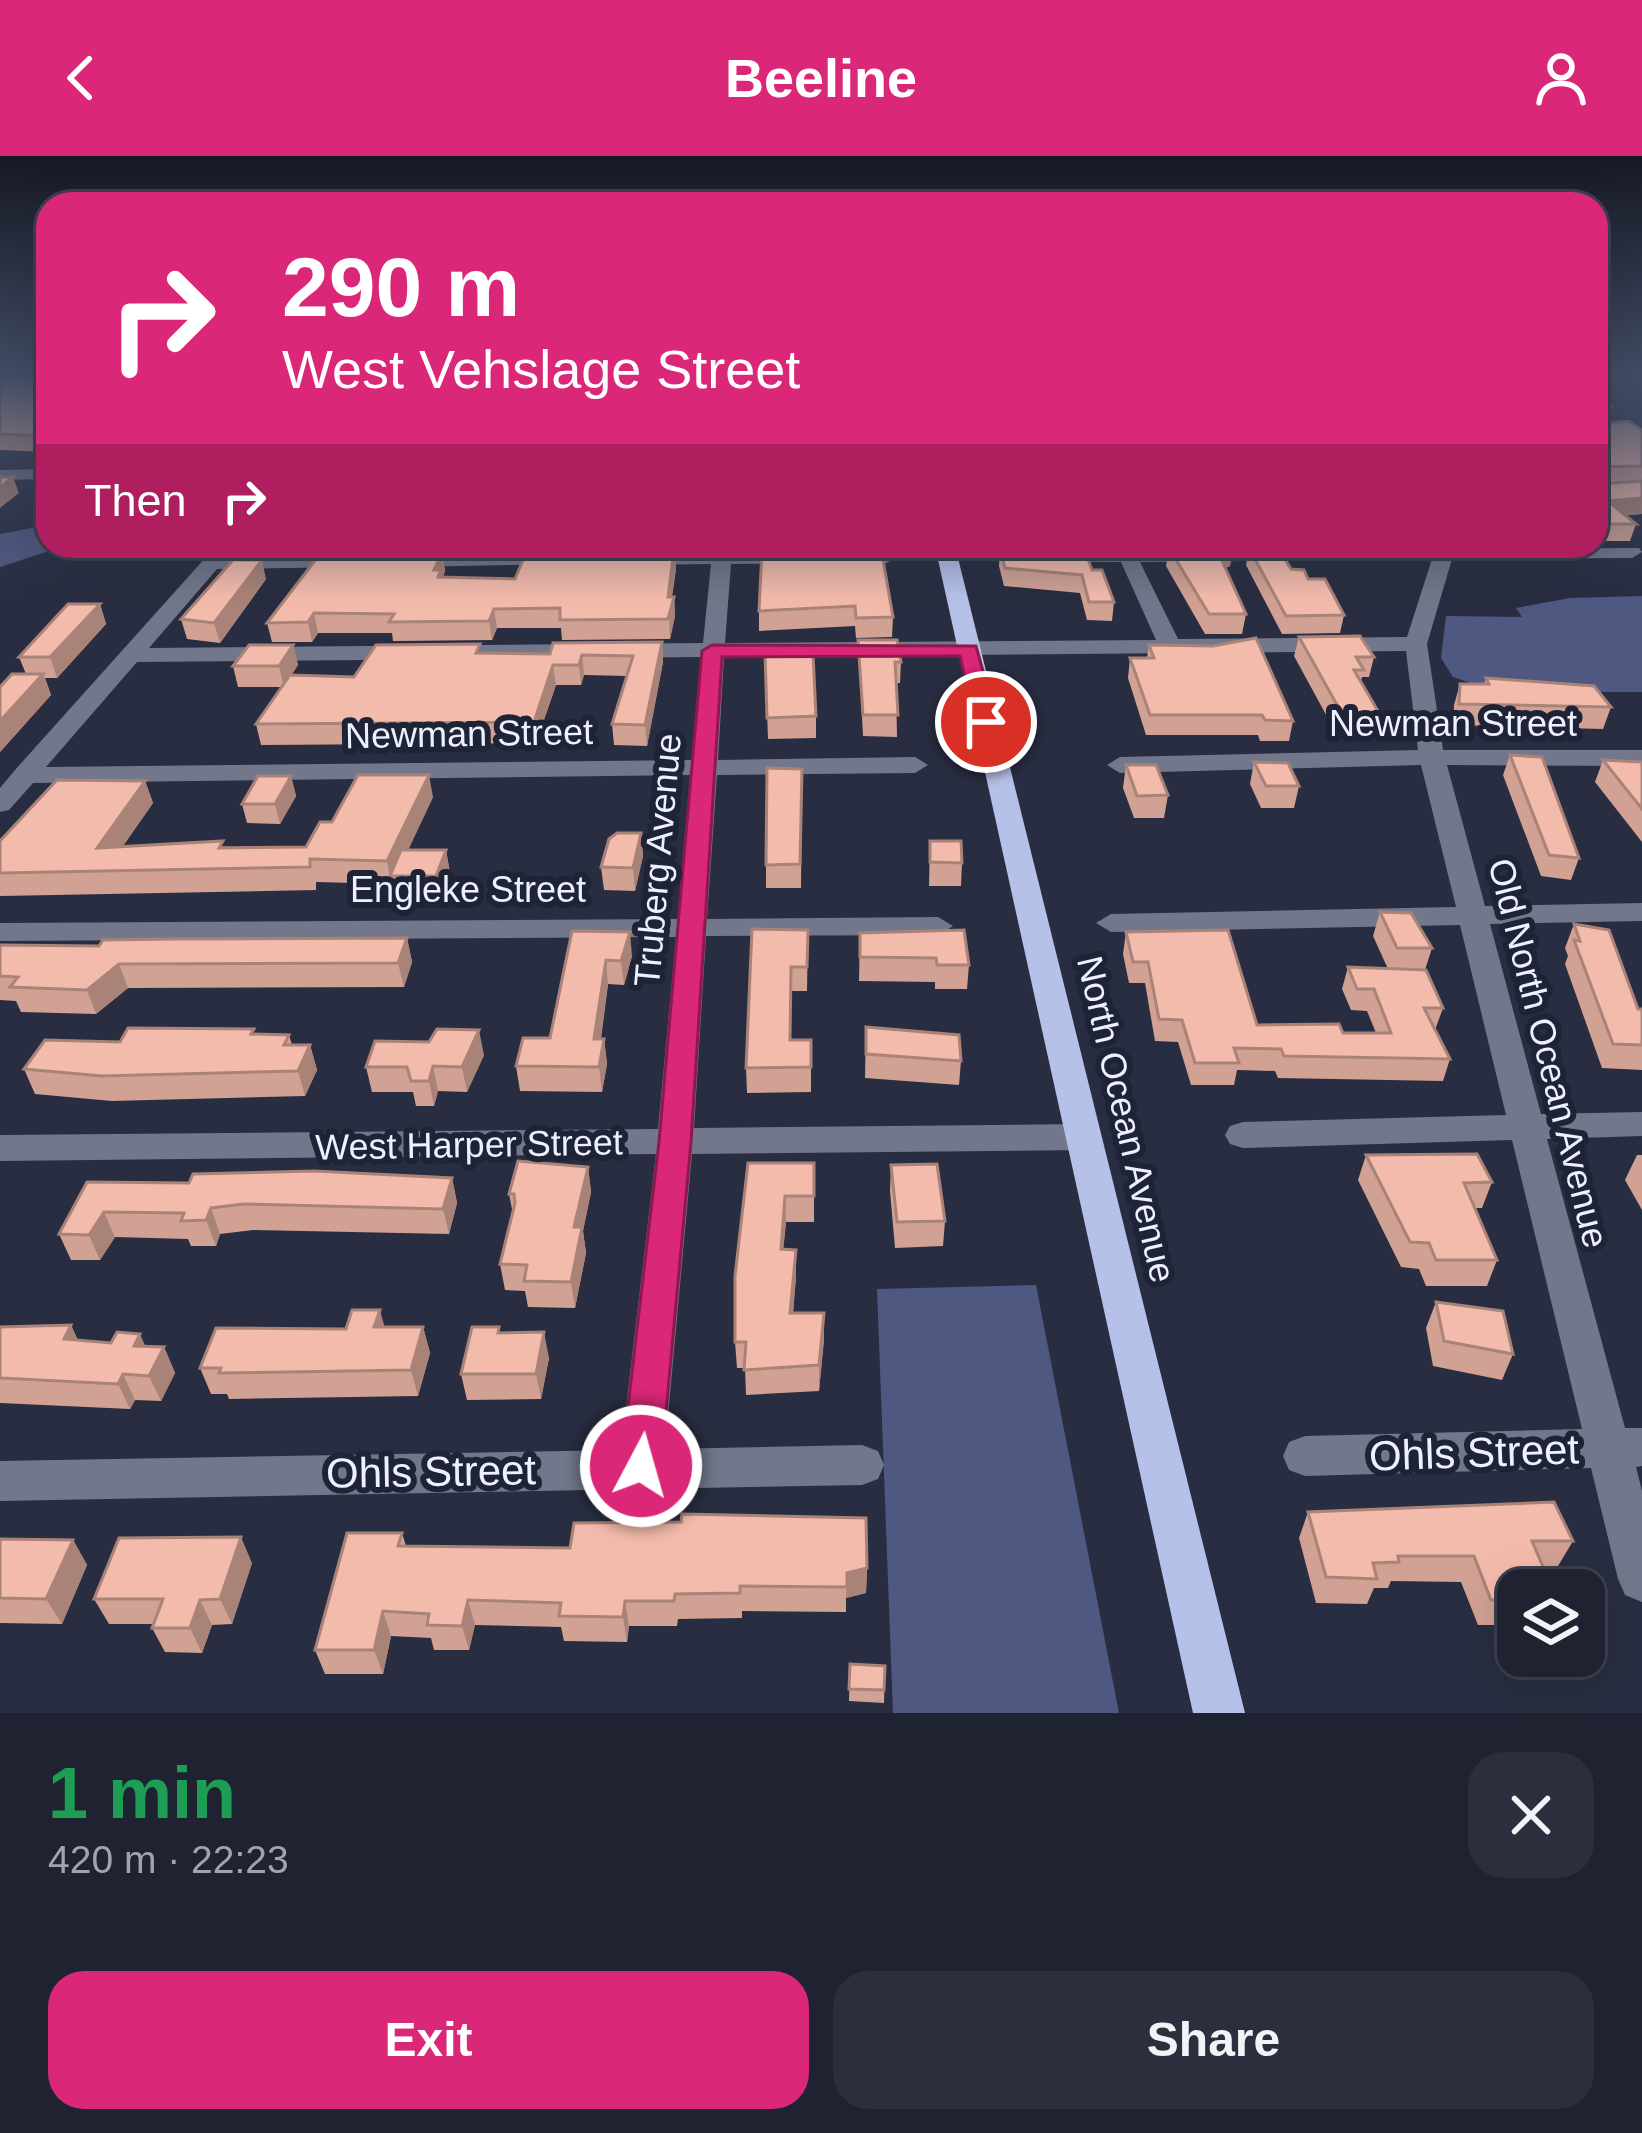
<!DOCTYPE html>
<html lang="en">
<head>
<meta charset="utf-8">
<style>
	:root { --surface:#1e2231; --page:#2b2f3d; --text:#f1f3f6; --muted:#a1a4ab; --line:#3c3f4d; --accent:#db2777 }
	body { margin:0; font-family:Arial,sans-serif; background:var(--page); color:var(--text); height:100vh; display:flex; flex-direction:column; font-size:45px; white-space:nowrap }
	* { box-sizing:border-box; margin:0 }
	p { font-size:39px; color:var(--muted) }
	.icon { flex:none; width:66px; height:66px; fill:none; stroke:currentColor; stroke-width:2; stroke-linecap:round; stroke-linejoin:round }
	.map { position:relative; height:1557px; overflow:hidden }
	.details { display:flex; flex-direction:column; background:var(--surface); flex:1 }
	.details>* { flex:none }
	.top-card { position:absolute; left:36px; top:36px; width:1572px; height:366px; border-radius:36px; box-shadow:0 12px 48px #0002,0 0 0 3px var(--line); background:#db2777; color:#fff; overflow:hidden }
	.fabs { position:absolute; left:1497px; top:1413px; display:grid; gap:24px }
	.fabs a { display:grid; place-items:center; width:108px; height:108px; border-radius:24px; background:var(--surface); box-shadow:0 12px 48px #0002,0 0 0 3px var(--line); font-size:60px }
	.pin { position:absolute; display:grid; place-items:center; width:102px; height:102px; color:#fff; margin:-51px; border:6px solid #fff; border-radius:50%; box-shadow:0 3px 12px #0007 }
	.me { position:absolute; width:132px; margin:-66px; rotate:6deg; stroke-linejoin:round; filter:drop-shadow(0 0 9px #0008) }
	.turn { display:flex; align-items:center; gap:42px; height:252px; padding:0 48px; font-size:54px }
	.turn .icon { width:156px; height:156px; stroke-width:2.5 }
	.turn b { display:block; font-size:84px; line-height:102px }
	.then { display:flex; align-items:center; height:114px; padding:0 48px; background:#0003; gap:24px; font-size:45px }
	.round { display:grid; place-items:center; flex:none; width:126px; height:126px; border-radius:36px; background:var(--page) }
	.head { display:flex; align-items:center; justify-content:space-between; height:204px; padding:0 48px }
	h1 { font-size:72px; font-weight:700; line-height:90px; color:#1e9e55 }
	.cta { display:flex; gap:24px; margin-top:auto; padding:24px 48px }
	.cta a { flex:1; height:138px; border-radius:36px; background:var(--accent); color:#fff; font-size:48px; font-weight:700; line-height:138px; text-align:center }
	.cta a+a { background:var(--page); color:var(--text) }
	header { display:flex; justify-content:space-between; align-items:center; height:156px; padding:0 48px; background:var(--accent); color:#fff; font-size:54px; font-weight:700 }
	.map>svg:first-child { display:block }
</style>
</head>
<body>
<header><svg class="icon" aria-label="back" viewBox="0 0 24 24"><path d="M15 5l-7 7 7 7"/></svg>Beeline<svg class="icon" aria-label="person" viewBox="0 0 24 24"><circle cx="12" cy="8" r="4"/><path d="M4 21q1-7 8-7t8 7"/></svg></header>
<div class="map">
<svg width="1642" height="1557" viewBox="0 0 1642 1557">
	<rect width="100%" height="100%" fill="#282d41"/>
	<g fill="#4f5881">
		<path d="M48,369V390H64L0,411V378Z"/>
		<path d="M1642,440V536H1498L1453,521L1441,502L1446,460L1522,461L1516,452L1570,442Z"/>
		<path d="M1036,1129L1119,1557H893L877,1133Z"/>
	</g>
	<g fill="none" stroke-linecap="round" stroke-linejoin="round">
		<g fill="#72778b" fill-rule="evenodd">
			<path d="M48,313V323L0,324V314Z"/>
			<path d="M225,390L232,395L227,401L356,399L366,405L356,411L217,413L149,492L703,487L711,408L638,409L628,403L638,397L712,396V390H732L731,396L887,395L897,401L887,407L731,408L725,487L1156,484L1121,406L985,405L982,401L992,395L1115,394L1113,390L1135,394L1639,392L1642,396L1632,402L1452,403L1427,488L1443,594H1642V610L1447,609L1485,750L1642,747V765L1490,768L1541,958L1642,956V980L1547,983L1625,1272H1642V1310L1636,1311L1642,1335V1446L1625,1439L1618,1423L1591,1312L1305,1320L1289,1314L1283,1300L1289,1286L1305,1280L1582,1273L1512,984L1243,992L1230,988L1225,979L1230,970L1243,966L1506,959L1460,769L1111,776L1096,767L1111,758L1456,751L1421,609L1120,617L1107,609L1120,601L1418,594L1406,495L724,501L718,604L915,601L928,609L915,617L717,619L707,763L938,761L953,770L938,779L706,780L694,972L1082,968L1095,972L1100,981L1095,990L1082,994L692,998L665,1293L862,1289L878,1295L884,1309L878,1323L862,1329L0,1345V1305L621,1294L656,998L0,1005V979L658,973L676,781L0,785V767L678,763L691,619L33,627L9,654L0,656V632L15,614L215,391ZM1432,403L1407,481L1178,483L1140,406ZM702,501L693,604L46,611L137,506Z"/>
			<path d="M560,398L570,404L567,408L404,411L394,405L404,399Z"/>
		</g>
		<path fill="#b6c1e9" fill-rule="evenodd" d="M935,390H955L1245,1557H1193Z"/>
	</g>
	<g fill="#d1a194">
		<path d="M48,221V296L0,294V228Z"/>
		<path d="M1596,239L1611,251L1606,266H1598V268L1642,274V358L1626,359L1636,368L1630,385H1596Z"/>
		<path d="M134,390H191L187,394H135Z"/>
		<path d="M271,390H460L455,395L272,392Z"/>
		<path d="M545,390H680L679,393L545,394Z"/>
		<path d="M1233,391L1230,410L1225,412L1246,458L1242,478H1205L1166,410L1169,392Z"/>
		<path d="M1000,392L1092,414L1114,446L1112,465L1087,464L1080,437L1004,430L999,410Z"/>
		<path d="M1249,392L1308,423L1344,459L1340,477L1282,478L1246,409Z"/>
		<path d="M674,394L676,413L672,441H674L675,460L670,483L562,484L561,472H497L492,484L393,485L392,477H318L312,486H272L267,467L442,397L445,415L443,421L515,423Z"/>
		<path d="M873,398L893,461L892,481L856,482L855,470L759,475V455Z"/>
		<path d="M266,423L220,487L187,483L181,463Z"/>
		<path d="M100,448L106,468L57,522H45L51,539L0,596V531L26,518L19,501Z"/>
		<path d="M1299,481L1374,501L1369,521H1362L1361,526L1379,557L1373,577H1336L1294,500Z"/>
		<path d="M858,484L901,506L900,527H896L897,581L863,580Z"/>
		<path d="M662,486L663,506L647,590L614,589L612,568L627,520L584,519L581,529H556L536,587L261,589L256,568L282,531H238L233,510L293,489L298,509L291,519L354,521L481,497L550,498Z"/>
		<path d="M1149,489L1293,565L1289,585H1260L1258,579H1146L1128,522L1130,502H1147Z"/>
		<path d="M765,498L816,560V582L768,583Z"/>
		<path d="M1486,522L1611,551L1603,573L1453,569L1454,549L1460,528H1484Z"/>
		<path d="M1510,599L1579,702L1571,724L1541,720L1503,619Z"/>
		<path d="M1603,604L1642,606V686L1595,626Z"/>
		<path d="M1254,606L1299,630L1294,652H1261L1250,628Z"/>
		<path d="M1126,609L1168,639L1164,662H1134L1123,632Z"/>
		<path d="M802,613L801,732H766V709Z"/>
		<path d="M291,620L296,640L280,668L247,667L242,648Z"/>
		<path d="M145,625L153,647L123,690L306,691L332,666L433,641L408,694H446L450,717L440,744L395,743L392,728L316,726V734L0,740V685Z"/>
		<path d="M641,677L643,700L635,735L604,734L601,711Z"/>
		<path d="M930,685L962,707L961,730H929Z"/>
		<path d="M1380,756L1432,792L1425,814L1443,852L1435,874L1450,903L1443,925L1278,922L1275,915L1237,914L1234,929H1191L1178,886L1155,885L1145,827H1129L1123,798L1126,776L1257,869L1343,877H1376L1367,855L1351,854L1342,833L1348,811L1388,813L1373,780Z"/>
		<path d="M1574,768L1638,853H1642V914L1602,912L1565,808L1568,800L1565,792Z"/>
		<path d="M808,774L807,835H791V884H811V936L747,937L746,912Z"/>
		<path d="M572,775L632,800L624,829L608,828L601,883H604L607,908L602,936L520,935L516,910L550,882Z"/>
		<path d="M860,777L969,809L967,833H935V826L859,825Z"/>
		<path d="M407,782L412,806L404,831L128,832L96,858L21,856L16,845L0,844V789L99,790Z"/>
		<path d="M866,871L961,905L959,929L865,922Z"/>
		<path d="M256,878L289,879L292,889H310L317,914L305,940L112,945L35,938L24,913L120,886Z"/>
		<path d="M484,899L467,936L438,935L434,950H416L413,936H372L366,911Z"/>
		<path d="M1366,999L1492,1026L1482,1052H1475L1497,1104L1487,1130H1426L1419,1113L1401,1111L1358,1024Z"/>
		<path d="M1637,999H1642V1054L1625,1024Z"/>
		<path d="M748,1007H814V1066H786L783,1093L796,1094V1120L793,1157L824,1183L819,1235L746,1239L745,1212H737L735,1186Z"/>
		<path d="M891,1009L945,1065L943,1090L895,1092L890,1035Z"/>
		<path d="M588,1011L591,1036L583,1075L586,1097L575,1152L528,1151L525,1135L505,1134L500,1108L513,1058L509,1038Z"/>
		<path d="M452,1022L457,1047L449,1078L253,1074L220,1078L216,1090H191L188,1083L115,1081L100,1104H71L59,1078L87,1026L189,1027Z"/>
		<path d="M1436,1146L1513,1198L1502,1224L1433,1210L1426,1172Z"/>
		<path d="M71,1169L78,1185L164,1191L175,1217L161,1245L135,1244L130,1253L0,1247V1171Z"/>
		<path d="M384,1171H423L430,1197L418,1240L229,1243L227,1238H211L200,1212L346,1173Z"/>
		<path d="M500,1177L549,1202L541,1243L467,1244L461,1218Z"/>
		<path d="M1308,1356L1573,1385L1558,1410H1542L1518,1434V1469H1478L1461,1426L1391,1425L1388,1432H1374L1367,1448L1316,1447L1299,1382Z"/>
		<path d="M402,1377L406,1390L867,1412L866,1437L846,1442V1456L742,1455V1462L678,1463L677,1470H629L627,1486L564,1485L561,1471L475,1469L469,1494H434L431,1482L391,1480L383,1518H325L315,1494Z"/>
		<path d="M0,1383L73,1384L87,1409L62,1468L0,1467Z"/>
		<path d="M252,1407L232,1468L212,1469L202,1497L165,1496L152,1472L153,1468H109L94,1443Z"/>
		<path d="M850,1508L885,1510L884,1547L849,1545Z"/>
	</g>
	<g fill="#aa8378">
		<path d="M13,321L19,337L0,352V332Z"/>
		<path d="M1642,342V358L1603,361L1608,345Z"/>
		<path d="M1233,391L1230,410L1215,417L1219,398Z"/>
		<path d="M674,394L676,413L669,458L674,441L675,460L670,483L668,441Z"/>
		<path d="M442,397L445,415L443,421L444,433L434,414Z"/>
		<path d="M262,404L266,423L220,487L214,467Z"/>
		<path d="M100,448L106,468L57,522L50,501Z"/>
		<path d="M494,453L497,472L492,484L489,465Z"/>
		<path d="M314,457L318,477L312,486L308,466Z"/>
		<path d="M662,486L663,506L647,590L645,569Z"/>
		<path d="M293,489L298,509L284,531L279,510Z"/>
		<path d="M582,499L584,519L581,529L579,509Z"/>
		<path d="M553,509L556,529L536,587L534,566Z"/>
		<path d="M43,518L51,539L0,596V565Z"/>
		<path d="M429,619L433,641L396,720H390L387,705Z"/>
		<path d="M291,620L296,640L280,668L275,648Z"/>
		<path d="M145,625L153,647L106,714L97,692Z"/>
		<path d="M641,677L643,700L635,735L633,712Z"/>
		<path d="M446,694L450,717L440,744L436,720Z"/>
		<path d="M630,776L632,800L624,829L621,805Z"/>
		<path d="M407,782L412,806L404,831L398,807Z"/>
		<path d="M606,804L608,828L597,908L594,883Z"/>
		<path d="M119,808L128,832L96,858L87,834Z"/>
		<path d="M479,874L484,899L467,936L462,911Z"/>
		<path d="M604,883L607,908L602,936L599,911Z"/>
		<path d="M310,889L317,914L305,940L298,915Z"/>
		<path d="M433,910L438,935L434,950L429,925Z"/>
		<path d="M588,1011L591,1036L583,1075L586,1097L575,1152L571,1126L574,1071Z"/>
		<path d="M452,1022L457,1047L449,1078L443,1053Z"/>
		<path d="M785,1040L786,1066L781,1119V1093Z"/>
		<path d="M211,1052L220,1078L216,1090L206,1064Z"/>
		<path d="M104,1056L115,1081L100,1104L89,1079Z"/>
		<path d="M796,1094V1120L791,1183L790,1157Z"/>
		<path d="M380,1154L387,1180L374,1171Z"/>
		<path d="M824,1157V1183L819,1235V1209Z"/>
		<path d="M71,1169L83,1195L64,1183Z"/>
		<path d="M423,1171L430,1197L418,1240L411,1214Z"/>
		<path d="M544,1176L549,1202L541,1243L536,1218Z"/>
		<path d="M140,1178L151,1203L134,1190Z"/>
		<path d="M164,1191L175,1217L161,1245L149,1220Z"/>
		<path d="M123,1218L135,1244L130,1253L118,1228Z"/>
		<path d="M241,1381L252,1407L232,1468L220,1443Z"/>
		<path d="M73,1384L87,1409L62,1468L46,1443Z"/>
		<path d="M867,1412L866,1437L846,1442L847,1417Z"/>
		<path d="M200,1444L212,1469L202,1497L190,1472Z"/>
		<path d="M468,1444L475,1469L469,1494L462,1470Z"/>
		<path d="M625,1445L629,1470L627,1486L623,1461Z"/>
		<path d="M383,1455L391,1480L383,1518L374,1494Z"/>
	</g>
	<g fill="#f3bbac" stroke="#aa8378" stroke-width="3">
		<path d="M10,221H48V280L0,278V228Z"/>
		<path d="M1596,239L1611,251L1598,252V268L1629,265L1642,274V310L1598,311L1601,328L1642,325V342L1608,345L1636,368H1596Z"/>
		<path d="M0,321H13L0,332Z"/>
		<path d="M1233,391L1219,398L1246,458H1209L1169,392Z"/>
		<path d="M1000,392H1084L1092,414H1102L1114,446H1089L1082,419L1005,412Z"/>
		<path d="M1249,392H1278L1291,413L1304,414L1308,423H1325L1344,459L1286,460Z"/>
		<path d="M873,393V398H882L893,461L856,462L855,450L759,455L762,394Z"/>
		<path d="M674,394L668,441H674L668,463L560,464V452L494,453L489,465L389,466L394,458L314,457L308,466L267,467L320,398L442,397L434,414H441L438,421L515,423L526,397Z"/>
		<path d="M233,404H262L214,467L181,463Z"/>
		<path d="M68,448H100L50,501H19Z"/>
		<path d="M1360,480L1374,501H1356L1364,514H1354L1379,557L1341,556L1299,481Z"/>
		<path d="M1256,482L1293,565L1265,564L1262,559H1150L1130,502H1154L1149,489L1213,490Z"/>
		<path d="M858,484H897L901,506H895L898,559H863Z"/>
		<path d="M662,486L645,569L612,568L633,500L582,499L579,509H553L534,566L256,568L290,519L354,521L376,489L480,488L476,497L550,498L553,487Z"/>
		<path d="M249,489H293L279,510H233Z"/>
		<path d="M765,498H813L816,560L767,562Z"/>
		<path d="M12,518H43L0,565V531Z"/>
		<path d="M1486,522L1594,530L1611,551L1459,548L1460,528H1489Z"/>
		<path d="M1510,599L1542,601L1579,702L1549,699Z"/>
		<path d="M1603,604L1642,606V653Z"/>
		<path d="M1254,606L1288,607L1299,630H1266Z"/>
		<path d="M1126,609H1156L1168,639L1137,640Z"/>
		<path d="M767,612L802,613L800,708L766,709Z"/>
		<path d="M358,619H429L387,705L310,703V711L0,717V685L57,624L145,625L97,692L223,685L219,692L306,691L320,666H332Z"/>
		<path d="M258,620H291L275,648H242Z"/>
		<path d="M617,677H641L633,712L601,711L609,683Z"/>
		<path d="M930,685H961L962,707L930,706Z"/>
		<path d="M401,694H446L436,720H390Z"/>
		<path d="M1380,756L1411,757L1432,792H1397Z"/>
		<path d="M1574,768L1609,774L1638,853H1642V889L1613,888L1574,784L1580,785Z"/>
		<path d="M752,773L808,774L807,811H791L790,884H811V911L746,912Z"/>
		<path d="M964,774L969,809H937L936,802L860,801V777Z"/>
		<path d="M1228,774L1257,869L1339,868L1343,877H1391L1374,833H1357L1348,811L1426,814L1443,852H1424L1450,903L1284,900L1281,893L1234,892L1239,907H1195L1182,864L1159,863L1148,806H1133L1126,776Z"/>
		<path d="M572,775L630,776L621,805L606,804L594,883H604L599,911L516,910L523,882H550Z"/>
		<path d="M407,782L398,807L119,808L87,834L10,831L18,821L0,820V789L99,790L103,784L176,783Z"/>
		<path d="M866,871L959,879L961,905L866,898Z"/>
		<path d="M128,872L254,873L251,878L289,879L284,889H310L298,915L102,920L24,913L45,884L120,886Z"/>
		<path d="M437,873L479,874L462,911L433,910L429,925H411L407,911H366L375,885L429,886Z"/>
		<path d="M1477,998L1492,1026L1464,1027L1497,1104H1436L1429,1087L1410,1086L1366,999Z"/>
		<path d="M518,1005L588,1011L574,1071H582L571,1126L524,1125L527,1109L500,1108L515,1047L514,1038H509Z"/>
		<path d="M748,1007H814V1040H785L781,1093L796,1094L790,1157H824L819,1209L744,1214L746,1186H735V1120Z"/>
		<path d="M937,1008L945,1065L897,1066L891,1009Z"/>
		<path d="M314,1015L452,1022L443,1053L244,1048L211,1052L206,1064L181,1065L184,1057L104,1056L89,1079L59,1078L87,1026L189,1027L193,1018Z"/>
		<path d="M1436,1146L1503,1155L1513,1198L1444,1185Z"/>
		<path d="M352,1154H380L374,1171H423L411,1214L219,1217L221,1212H200L216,1172L346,1173Z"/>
		<path d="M71,1169L64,1183L111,1187L117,1176L140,1178L134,1190L164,1191L149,1220L123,1218L118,1228L0,1222V1171Z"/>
		<path d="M472,1171H499L498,1177L544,1176L536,1218H461Z"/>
		<path d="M1554,1346L1573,1385H1532L1553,1434H1518V1444H1491L1474,1400H1398L1399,1406L1373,1407L1377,1423L1326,1421L1308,1356Z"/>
		<path d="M682,1358L866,1362L867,1412L847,1417V1431L740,1430V1437L675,1438L674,1445H625L623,1461L559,1460L561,1447L468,1444L462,1470L427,1469L429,1458L383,1455L374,1494H315L347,1377H402L398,1390L570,1392L574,1367L681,1366Z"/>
		<path d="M241,1381L220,1443L200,1444L190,1472H152L163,1443H94L119,1382Z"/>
		<path d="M0,1383L73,1384L46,1443L0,1442Z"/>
		<path d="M850,1508L885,1510L884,1534L849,1533Z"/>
	</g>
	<linearGradient id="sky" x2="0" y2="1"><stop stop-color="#161924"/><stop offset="0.5" stop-color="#424c65"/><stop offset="1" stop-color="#424c65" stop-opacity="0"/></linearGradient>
	<rect width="1642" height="439" fill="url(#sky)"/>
	<path fill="#db2777" stroke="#8e194d" stroke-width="3" d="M976,490L997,566L986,572L975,566L960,500L722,501L691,986L661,1310L655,1323L641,1328L626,1323L621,1310L659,986L702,495L712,489Z"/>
	<g text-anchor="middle" stroke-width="12" stroke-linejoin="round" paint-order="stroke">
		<g font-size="36" fill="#edf1fe" stroke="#1f2336">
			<text x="1453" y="580">Newman Street</text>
			<text transform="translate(469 577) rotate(-1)" y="13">Newman Street</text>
			<text transform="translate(657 704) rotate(-85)" y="13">Truberg Avenue</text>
			<text x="468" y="746">Engleke Street</text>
			<text transform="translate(1549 897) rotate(76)" y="13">Old North Ocean Avenue</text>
			<text transform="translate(1127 963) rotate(77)" y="13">North Ocean Avenue</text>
			<text transform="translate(469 988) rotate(-1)" y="13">West Harper Street</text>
		</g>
		<g font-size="42" fill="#edf1fe" stroke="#1f2336">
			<text transform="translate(1474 1296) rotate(-2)" y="15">Ohls Street</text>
			<text transform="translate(431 1315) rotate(-1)" y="15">Ohls Street</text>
		</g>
	</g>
</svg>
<div class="fabs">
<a><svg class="icon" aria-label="layers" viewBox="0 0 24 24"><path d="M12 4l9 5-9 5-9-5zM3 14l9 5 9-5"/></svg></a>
</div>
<div class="pin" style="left:986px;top:566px;background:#d93025"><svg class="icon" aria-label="arrive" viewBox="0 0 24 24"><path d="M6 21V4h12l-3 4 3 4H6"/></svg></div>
<svg class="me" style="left:641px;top:1310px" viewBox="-20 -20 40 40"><circle r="17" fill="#db2777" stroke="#fff" stroke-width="3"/><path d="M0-11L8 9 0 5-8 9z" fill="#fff"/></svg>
<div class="top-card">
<div class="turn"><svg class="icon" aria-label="right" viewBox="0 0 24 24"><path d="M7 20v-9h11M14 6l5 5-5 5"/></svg><div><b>290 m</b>West Vehslage Street</div></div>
<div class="then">Then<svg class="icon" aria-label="right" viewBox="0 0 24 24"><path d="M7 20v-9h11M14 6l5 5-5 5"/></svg></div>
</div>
</div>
<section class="details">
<div class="head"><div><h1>1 min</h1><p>420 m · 22:23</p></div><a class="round"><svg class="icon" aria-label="close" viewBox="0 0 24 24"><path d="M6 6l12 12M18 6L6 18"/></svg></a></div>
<div class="cta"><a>Exit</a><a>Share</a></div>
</section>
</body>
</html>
